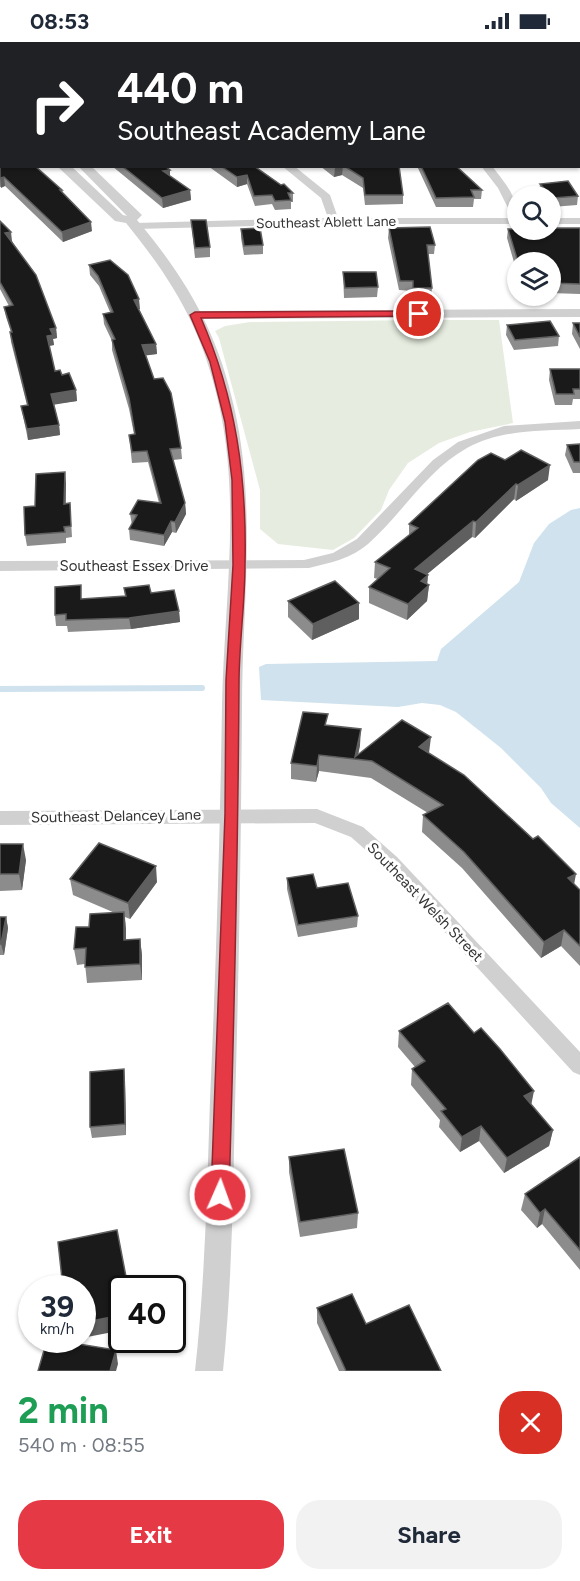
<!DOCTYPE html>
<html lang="en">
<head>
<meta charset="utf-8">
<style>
	:root { --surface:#fff; --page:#f2f2f3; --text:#1f2937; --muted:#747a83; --accent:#e63946 }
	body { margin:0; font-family:Figtree,sans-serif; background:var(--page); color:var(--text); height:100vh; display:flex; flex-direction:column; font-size:22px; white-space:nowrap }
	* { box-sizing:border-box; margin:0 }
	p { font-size:20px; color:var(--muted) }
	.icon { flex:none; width:33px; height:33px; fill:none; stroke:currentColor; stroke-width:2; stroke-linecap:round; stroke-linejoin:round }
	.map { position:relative; height:1329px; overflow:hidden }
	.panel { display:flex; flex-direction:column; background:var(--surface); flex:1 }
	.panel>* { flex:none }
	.top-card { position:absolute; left:0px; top:0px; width:580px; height:126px; box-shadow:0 2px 4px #0004; background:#202124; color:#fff; overflow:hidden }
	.fabs { position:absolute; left:507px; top:144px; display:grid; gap:12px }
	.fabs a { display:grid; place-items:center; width:54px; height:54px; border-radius:50%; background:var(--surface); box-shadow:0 2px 4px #0004; font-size:30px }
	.speed { position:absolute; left:18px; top:1233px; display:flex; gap:12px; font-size:30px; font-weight:700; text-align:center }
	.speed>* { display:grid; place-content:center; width:78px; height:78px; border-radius:50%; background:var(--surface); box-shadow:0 2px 4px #0004; line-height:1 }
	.speed small { font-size:15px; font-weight:400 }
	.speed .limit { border:3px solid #111; border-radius:9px; background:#fff; color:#111 }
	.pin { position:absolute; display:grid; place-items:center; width:51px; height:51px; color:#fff; margin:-26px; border:3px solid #fff; border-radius:50%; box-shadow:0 2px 6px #0007 }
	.me { position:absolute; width:66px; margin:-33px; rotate:2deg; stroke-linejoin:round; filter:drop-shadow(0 0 4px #0008) }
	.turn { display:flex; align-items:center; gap:21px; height:126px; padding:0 18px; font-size:27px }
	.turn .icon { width:78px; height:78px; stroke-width:2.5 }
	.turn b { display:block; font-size:42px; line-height:51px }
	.round { display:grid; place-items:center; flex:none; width:63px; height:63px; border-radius:24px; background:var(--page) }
	.head { display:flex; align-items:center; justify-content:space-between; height:102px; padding:0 18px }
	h1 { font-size:36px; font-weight:700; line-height:45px; color:#1e9e55 }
	.action { display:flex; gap:12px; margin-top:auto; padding:12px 18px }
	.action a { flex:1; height:69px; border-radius:24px; background:var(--accent); color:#fff; font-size:24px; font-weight:700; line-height:69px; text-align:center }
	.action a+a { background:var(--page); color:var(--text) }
	.status { display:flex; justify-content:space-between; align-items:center; height:42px; padding:0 30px; background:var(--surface); direction:ltr }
	.status svg { height:16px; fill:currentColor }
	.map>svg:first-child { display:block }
</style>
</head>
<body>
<div class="status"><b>08:53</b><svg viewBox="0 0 49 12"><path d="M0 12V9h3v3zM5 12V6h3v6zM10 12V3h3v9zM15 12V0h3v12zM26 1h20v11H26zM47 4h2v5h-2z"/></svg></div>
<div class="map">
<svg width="580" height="1329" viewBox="0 0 580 1329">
	<rect width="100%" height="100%" fill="#fff"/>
	<path fill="#e6ecdf" d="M424,278H499L513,381L470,390L439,401L408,421L389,448L381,468L354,496L333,508L278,502L260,487V448L219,296L215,289L225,284L250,280Z"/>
	<path fill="#cfe2ee" d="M580,466V786L551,761L541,746L501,706L456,670L440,663L422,661L398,665L261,658L259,625L266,622L437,619L441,607L519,540L534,501L549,482L571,468Z"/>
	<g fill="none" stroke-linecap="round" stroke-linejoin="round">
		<path stroke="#cfe2ee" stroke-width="6" d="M0,647L202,646"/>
		<rect fill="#d0d0d0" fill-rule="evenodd" x="0" y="27" width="2" height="4"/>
		<g fill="#d0d0d0" fill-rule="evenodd">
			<path d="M271,0H281L282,2H272Z"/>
			<rect x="579" y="62" width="1" height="6"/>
			<path d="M282,124H294L330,153L338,176H513L498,146L481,124H492C508,145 518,155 518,182H334L135,187L130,184L135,181L328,176L321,156Z"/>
			<rect x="550" y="176" width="30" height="6"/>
			<path d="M580,267V275L194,277L188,273L194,269Z"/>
			<path d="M580,379V387C542,389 502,387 467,406C427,428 402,472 368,502C352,516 330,521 309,526L0,529V519L304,518L333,511L357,497L433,418L458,400L504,384Z"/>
			<path d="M317,767L363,785L397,815L580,1010V1033L573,1030L385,825L351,795L315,781L0,783V769Z"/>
		</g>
		<g fill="#d0d0d0" fill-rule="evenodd">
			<rect x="0" y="53" width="2" height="8"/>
			<rect x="0" y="75" width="2" height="7"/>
			<path d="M57,124H71L123,173L127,174L78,124H91L142,173L137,178C186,236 218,291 234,365C257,464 242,566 242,666C241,798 239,931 235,1063C233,1152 232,1241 223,1329H195C205,1239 207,1149 210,1058C216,926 220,795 222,663C224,563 241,461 219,363C202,287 174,240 126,181L115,179Z"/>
		</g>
		<g fill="#ababab" fill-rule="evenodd">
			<path d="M25,0H46L24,2Z"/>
			<path d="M82,0H103L81,2Z"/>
			<rect x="0" y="12" width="2" height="8"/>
		</g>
	</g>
	<g fill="#8c8c8c">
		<path d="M305,0H580V49L579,48V2H307Z"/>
		<path d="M0,95L62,148L63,151L92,189L63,200L5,144L0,145Z"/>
		<path d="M112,124H165L170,134L190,148L191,158L163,166Z"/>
		<path d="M208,124H254L293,151V160H291V167L275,168L272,162L255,164L247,142L237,145Z"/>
		<path d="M320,124H399L403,153V162L365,163L363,146L342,133L334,135Z"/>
		<path d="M417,124H456L482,148L481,157H474L473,165H436Z"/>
		<path d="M540,142L578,154L577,163L552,165L550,164V154H542L539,151Z"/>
		<path d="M191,178L210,205V215L195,216Z"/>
		<path d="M0,179L12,199L56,286L57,296L53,297L54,303L49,304L55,329L62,333L76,348L77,359L54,362L59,383L60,393L28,398L21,364L27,363L11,300L10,290H11L6,275L4,265L9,264L0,247Z"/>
		<path d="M389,186L435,203L434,212H428L432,246L431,256H413L412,249L399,248L388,196Z"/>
		<path d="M580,186V252L550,251V220H518V234L507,196L508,187Z"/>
		<path d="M241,187L263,203V212L244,213L241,196Z"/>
		<path d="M89,223L140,267H139L156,302L157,312L145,313L181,406L182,417L173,418L185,461L186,472L176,491L172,490L164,504L130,498L129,487L132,483L130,472L159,461L148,420L132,421L129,393L134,392L129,367L112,308V299L104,282L103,272L110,270L99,244L90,233Z"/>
		<path d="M343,230L378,245L377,255L344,256Z"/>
		<path d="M573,281H580V307L572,292Z"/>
		<path d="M507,283L559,294L558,304L514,308L506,293Z"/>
		<path d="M550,327H580V357H573L572,363H555L549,338Z"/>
		<path d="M580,402V431H573L565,413L567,403Z"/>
		<path d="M478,418L548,438L516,459L514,457L475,496L472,495L427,532L428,533L427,542L429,543L427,559L407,578L369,561V545L378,537L374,536L375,520L409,493V482Z"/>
		<path d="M66,441V462L70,461L72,495L66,496V501L27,504L25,493L35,464Z"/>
		<path d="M124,546L151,551L179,569L180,580L131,587L68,590L67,584H56L55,573L83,557L125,554Z"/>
		<path d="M288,559L359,577L312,598L288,575Z"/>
		<path d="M327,683L360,703L358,713L429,712L580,848V924L561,904L541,916L462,826L422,790L423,773L428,771L371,736L319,729L316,740L291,737V721Z"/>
		<path d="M0,802L26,818L22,848L0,849Z"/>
		<path d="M287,836L317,846L358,874L357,885L298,895L287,847Z"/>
		<path d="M70,837L157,840L130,877L125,875L126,887V898L140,897L142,913V938L87,941L85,922L77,923L74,907L89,885L115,871L73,853Z"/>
		<path d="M0,875H6L8,886L4,913H0Z"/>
		<path d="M399,989L531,1063L553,1088L549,1104L504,1131L479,1099L460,1110L439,1085L440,1078L411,1043L412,1027L415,1025L398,1005Z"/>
		<path d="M125,1038L126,1093L92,1096L90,1085Z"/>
		<path d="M289,1115L358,1171L357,1186L300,1195L289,1130Z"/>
		<path d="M580,1115V1228L542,1182L537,1186L521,1168L525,1152Z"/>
		<path d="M317,1266L366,1282L441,1329H339L317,1281Z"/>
	</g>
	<g fill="#5f5f5f">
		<path d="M340,124H343L342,133L334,135L335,126Z"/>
		<path d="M170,128V137L163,129Z"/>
		<path d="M247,133V142L237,145V135Z"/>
		<path d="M4,135L5,144L1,146L0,136Z"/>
		<path d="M190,148L191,158L163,166L162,156Z"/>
		<path d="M91,180L92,189L63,200L62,190Z"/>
		<path d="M11,190L12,199L7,200L5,191Z"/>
		<path d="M139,257L140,267L135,268L134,258Z"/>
		<path d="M56,286L57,296L53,297L54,303L48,304L47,294L50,287Z"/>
		<path d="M156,302L157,312L142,314V303Z"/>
		<path d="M76,348L77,359L52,363L51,352Z"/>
		<path d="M59,383L60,393L28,398L27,387Z"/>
		<path d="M550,423L548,438L516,459L518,443Z"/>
		<path d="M65,430L66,441L65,473L64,462Z"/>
		<path d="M516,442L514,457L475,496L476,480Z"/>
		<path d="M185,461L186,472L176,491L175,480Z"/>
		<path d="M171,479L172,490L164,504V493Z"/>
		<path d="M473,479L472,495L414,543L415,527Z"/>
		<path d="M428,533L427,544L429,543L427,559L407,578L408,562L421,539Z"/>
		<path d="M359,561V577L312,598L313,582Z"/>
		<path d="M179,569L180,580L131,587L129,576Z"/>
		<path d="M361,687L360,703L357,718L355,717Z"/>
		<path d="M431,695L429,711L419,705Z"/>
		<path d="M319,713V729L316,740L317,724Z"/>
		<path d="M23,802L26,818L22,848L19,832Z"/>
		<path d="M156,824L157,840L130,877L128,861Z"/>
		<path d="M576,832L573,848L568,836Z"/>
		<path d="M124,870L126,887V914L124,898Z"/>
		<path d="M6,875L8,886L4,913L1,902Z"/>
		<path d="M564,888L561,904L541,916L544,900Z"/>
		<path d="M140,897L142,913V938L140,922Z"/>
		<path d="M124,1027L125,1038L126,1093L125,1082Z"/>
		<path d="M534,1049L531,1064L524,1054Z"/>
		<path d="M481,1084L479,1099L460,1110L462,1095Z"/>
		<path d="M553,1088L549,1104L504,1131L507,1116Z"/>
		<path d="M545,1167L542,1182L537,1186L540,1171Z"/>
		<path d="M128,1245L129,1246H122V1261L115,1263L118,1289L82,1296V1281L112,1248Z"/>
		<path d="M116,1308L118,1322L116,1329H110Z"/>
	</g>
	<g fill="#1a1a1a" stroke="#5f5f5f" stroke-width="1.5">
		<path d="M319,0H580V40L579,39V2H321Z"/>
		<path d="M579,81L580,82V93L579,92Z"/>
		<path d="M0,95L2,96V124H35L62,148H60L91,180L62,190L4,135L0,136Z"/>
		<path d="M122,124H165L170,128L163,129L190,148L162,156Z"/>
		<path d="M221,124H254L281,143L284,142L293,151H288L291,158L275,159L272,153L254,154L247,133L237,135Z"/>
		<path d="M344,124H399L403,153H365L363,136Z"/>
		<path d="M421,124H456L482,148H471L474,155L436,156Z"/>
		<path d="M568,139L578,154L553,156L540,142Z"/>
		<path d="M191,178H206L210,205L195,206Z"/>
		<path d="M0,179L11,190L5,191L36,233L56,286L50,287L53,293L47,294L55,329L60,328L62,333L69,331L76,348L51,352L59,383L27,387L21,364L28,363L10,290H12L4,265L13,263L0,240Z"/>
		<path d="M430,185L435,203H427L432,246H413V239H400L389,186Z"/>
		<path d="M260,186L263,203L244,204L241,187Z"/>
		<path d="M550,186H580V242L550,241V220H518L508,187H518V188H550Z"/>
		<path d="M110,218L128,233L139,257L134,258L156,302L142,303L154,337L163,336L171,351L176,377L181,406L170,407L185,461L175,480L171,479L164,493L129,487L137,473L130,472L138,458L161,461L147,409L132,410L129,393L135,392L129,356L112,298L115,297L103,272L113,270L98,234L89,223Z"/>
		<path d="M343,230H376L378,245L345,246Z"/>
		<path d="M550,279L559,294L515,298L507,283Z"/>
		<path d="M573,281H580V295Z"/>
		<path d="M550,327H580V347H573L574,352H556Z"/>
		<path d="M580,402V420H574L567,403Z"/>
		<path d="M521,408L550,423L518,443L516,442L476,480L473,479L415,527L428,533L421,539L429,543L408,562L369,545L390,526L375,520L418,486L409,482L478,418L491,411L505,418Z"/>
		<path d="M65,430L64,462L70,461L71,484L64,485L65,490L25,493L24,465L35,464L36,432Z"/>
		<path d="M335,539L359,561L313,582L288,559Z"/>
		<path d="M81,543V557L126,554L124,546L149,543L151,551L174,548L179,569L129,576L66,578V572L55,573V545Z"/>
		<path d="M303,670L328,672L325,683L361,687L355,715L402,678L431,695L419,705L464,733L533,797L538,794L576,832L568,836L580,848V904L564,888L544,900L464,810L423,773L443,763L372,719L319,713L317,724L291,721Z"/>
		<path d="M99,801L156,824L128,861L70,837Z"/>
		<path d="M0,802H23L19,832H0Z"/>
		<path d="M313,832L317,846L348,841L358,874L298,883L287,836Z"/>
		<path d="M124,870V898L140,897V922L85,925L86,906L74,907L76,885H89L90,872Z"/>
		<path d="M0,875H6L1,902H0Z"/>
		<path d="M448,961L474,991L481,986L500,1007L534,1049L524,1054L553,1088L507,1116L481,1084L462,1095L441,1069L446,1067L412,1027L425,1019L399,989Z"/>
		<path d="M124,1027L125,1082L90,1085V1030Z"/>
		<path d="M344,1107L358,1171L300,1180L289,1115Z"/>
		<path d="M580,1115V1208L545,1167L540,1171L525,1152Z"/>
		<path d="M117,1188L128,1245L112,1248L116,1274L82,1281V1246H63L58,1200Z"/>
		<path d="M352,1252L366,1282L409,1263L441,1329H346L317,1266Z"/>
		<path d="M47,1298H54L116,1308L110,1329H38Z"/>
	</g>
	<path fill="#e63946" stroke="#96252e" stroke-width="1.5" d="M419,269L424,272L423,274L201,276C236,357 247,435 245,523C245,562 239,602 239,641C238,811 234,982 229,1153L226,1159L220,1161L213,1159L211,1153L225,772L226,638L233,523L232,438L225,380L210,320L190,273L195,270Z"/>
	<g text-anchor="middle" stroke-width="6" stroke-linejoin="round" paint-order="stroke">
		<g font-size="14" fill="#333" stroke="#fff">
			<text transform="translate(326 180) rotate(-1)" y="5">Southeast Ablett Lane</text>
		</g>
		<g font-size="15" fill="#333" stroke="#fff">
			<text x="134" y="529">Southeast Essex Drive</text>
			<text transform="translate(116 774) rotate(-1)" y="5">Southeast Delancey Lane</text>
			<text transform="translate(425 860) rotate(46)" y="5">Southeast Welsh Street</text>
		</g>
	</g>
</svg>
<div class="fabs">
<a><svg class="icon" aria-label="search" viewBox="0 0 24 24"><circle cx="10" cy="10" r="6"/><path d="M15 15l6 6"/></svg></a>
<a><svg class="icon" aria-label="layers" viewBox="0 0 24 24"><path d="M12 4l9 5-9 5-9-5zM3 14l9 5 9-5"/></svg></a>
</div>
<div class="speed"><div>39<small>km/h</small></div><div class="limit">40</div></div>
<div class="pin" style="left:419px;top:272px;background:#d93025"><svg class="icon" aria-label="arrive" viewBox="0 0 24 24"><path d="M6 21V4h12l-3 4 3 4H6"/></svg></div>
<svg class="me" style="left:220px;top:1153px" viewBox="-20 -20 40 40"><circle r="17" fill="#e63946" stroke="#fff" stroke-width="3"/><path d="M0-11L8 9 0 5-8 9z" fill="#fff"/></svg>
<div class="top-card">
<div class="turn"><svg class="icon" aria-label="right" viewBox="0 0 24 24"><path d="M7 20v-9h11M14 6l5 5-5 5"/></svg><div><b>440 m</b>Southeast Academy Lane</div></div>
</div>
</div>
<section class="panel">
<div class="head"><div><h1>2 min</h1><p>540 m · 08:55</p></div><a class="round" style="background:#d93025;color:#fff"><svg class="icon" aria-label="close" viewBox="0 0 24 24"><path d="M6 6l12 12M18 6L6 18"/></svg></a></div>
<div class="action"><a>Exit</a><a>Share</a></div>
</section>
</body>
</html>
